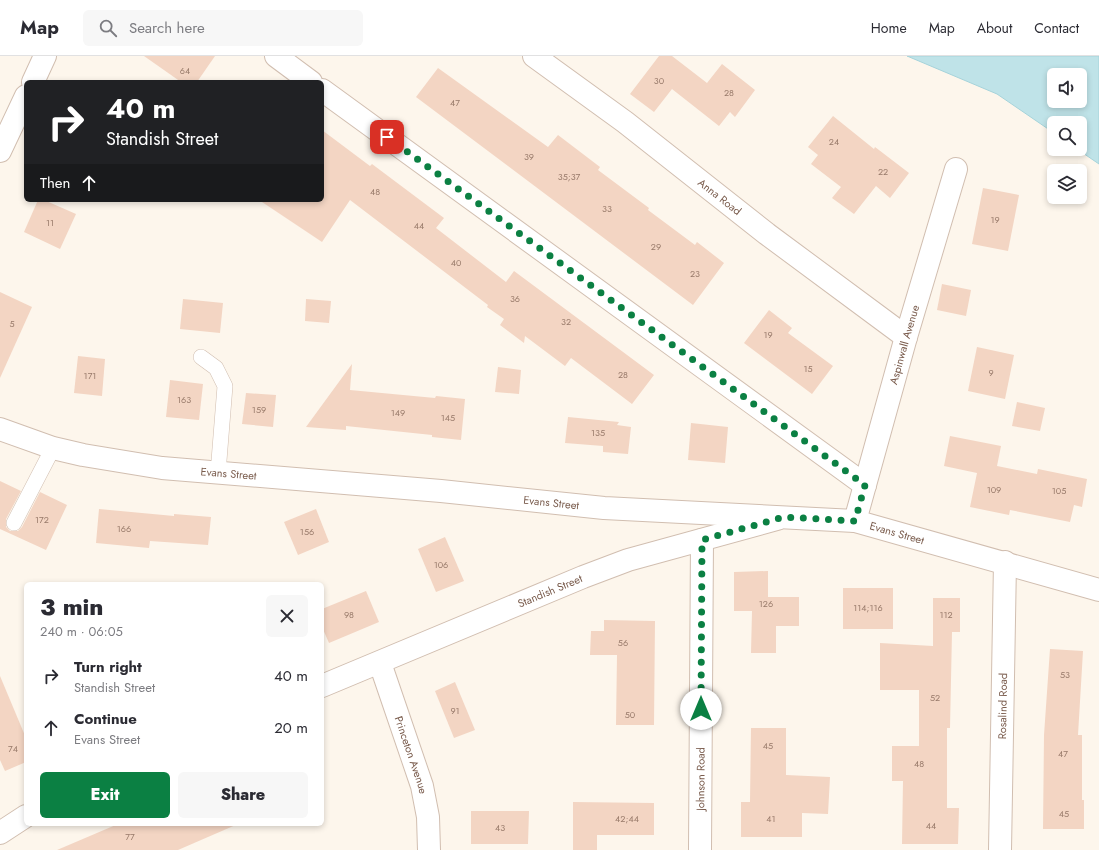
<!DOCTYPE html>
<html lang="en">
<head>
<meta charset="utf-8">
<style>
	:root { --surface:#fff; --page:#f7f7f7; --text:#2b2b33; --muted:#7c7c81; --line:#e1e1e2; --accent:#0b8043 }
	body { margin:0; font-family:Jost,sans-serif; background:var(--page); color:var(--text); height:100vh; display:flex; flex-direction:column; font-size:15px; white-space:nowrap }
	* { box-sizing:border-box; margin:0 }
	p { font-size:13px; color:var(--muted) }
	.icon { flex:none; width:22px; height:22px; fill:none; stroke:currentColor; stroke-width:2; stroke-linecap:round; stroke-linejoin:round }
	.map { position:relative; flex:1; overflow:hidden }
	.details { position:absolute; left:24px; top:526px; width:300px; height:244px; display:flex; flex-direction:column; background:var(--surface); border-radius:6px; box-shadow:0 2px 6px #0003 }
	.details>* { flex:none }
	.top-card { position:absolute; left:24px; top:24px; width:300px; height:122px; border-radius:6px; box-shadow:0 2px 6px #0003; background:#202124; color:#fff; overflow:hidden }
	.fabs { position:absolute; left:1047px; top:12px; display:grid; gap:8px }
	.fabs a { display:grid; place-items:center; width:40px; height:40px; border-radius:6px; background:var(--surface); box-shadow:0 2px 6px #0003; font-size:20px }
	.pin { position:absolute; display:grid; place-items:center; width:34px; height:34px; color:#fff; margin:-17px; border-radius:8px; box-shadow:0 2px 6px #0006 }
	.me { position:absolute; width:44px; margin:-22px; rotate:0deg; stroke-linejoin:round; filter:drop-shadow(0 0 3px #0008) }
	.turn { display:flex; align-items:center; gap:14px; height:84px; padding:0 16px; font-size:18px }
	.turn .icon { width:52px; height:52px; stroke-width:2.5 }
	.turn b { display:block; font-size:28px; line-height:34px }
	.then { display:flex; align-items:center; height:38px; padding:0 16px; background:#0003; gap:8px; font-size:15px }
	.round { display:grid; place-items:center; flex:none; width:42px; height:42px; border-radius:6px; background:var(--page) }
	.summary { display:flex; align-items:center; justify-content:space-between; height:68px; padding:0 16px }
	h1 { font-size:24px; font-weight:800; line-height:30px }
	.cta { display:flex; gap:8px; margin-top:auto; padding:8px 16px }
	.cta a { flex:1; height:46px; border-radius:6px; background:var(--accent); color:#fff; font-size:16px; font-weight:800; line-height:46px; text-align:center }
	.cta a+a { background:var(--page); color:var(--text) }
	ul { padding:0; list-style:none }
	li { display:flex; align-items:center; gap:12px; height:52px; padding:0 16px }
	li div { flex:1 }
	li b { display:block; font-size:15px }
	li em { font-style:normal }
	header { display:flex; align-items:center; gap:24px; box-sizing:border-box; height:56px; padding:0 20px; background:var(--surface); border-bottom:1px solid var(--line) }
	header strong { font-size:19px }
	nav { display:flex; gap:22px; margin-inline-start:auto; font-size:14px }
	.search { width:280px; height:36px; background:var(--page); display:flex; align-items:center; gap:10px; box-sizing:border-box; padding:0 14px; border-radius:6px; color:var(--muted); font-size:15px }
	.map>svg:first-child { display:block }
</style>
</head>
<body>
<header>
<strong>Map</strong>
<div class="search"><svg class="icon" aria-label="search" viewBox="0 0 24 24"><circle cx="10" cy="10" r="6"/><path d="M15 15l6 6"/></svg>Search here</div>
<nav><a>Home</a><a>Map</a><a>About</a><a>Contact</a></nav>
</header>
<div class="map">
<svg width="1099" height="794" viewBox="0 0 1099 794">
	<rect width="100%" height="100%" fill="#fdf6ec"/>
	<path fill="#bfe3e8" stroke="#a5d3da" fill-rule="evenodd" d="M907,0H1099V108L1077,93H1080V67H1054V77L997,38ZM1054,19H1080V45H1054Z"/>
	<g fill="#f3d5c3">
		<path d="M144,0H215L197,26H181Z"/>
		<path d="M659,0H672L707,27L722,8L755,34L735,61L730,56L719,70L672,33L654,56L630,38Z"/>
		<path d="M438,12L548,91L558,79L600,111L598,114L649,152L648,154L695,189L697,186L724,207L693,249L416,41Z"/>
		<path d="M833,60L874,93L875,91L909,117L890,142L876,130L854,158L832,142L841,131L811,108L818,99L808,91Z"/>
		<path d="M322,74L370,110L372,108L444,162L436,172L506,226L514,215L654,319L632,348L571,302L565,310L525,280L524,287L500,269L504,263L487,251L488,249L350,144L322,186L259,144H322Z"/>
		<path d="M983,132L1019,139L1008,195L972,188Z"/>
		<path d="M38,144H44L76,158L60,193L24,176Z"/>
		<path d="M942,228L971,234L966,260L937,254Z"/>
		<path d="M0,236L32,251L0,322Z"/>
		<path d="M183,243L223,247L220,277L180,273Z"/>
		<path d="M306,243L331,245L329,267L305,265Z"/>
		<path d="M769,254L792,272L788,277L833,310L812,338L744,287Z"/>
		<path d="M977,291L1014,299L1005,343L968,335Z"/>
		<path d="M78,300L105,303L102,340L74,337Z"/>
		<path d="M352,308L350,334L435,342L436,340L465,343L461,384L432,381V379L346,370V374L306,371Z"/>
		<path d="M498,311L521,314L519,338L495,336Z"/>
		<path d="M170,324L203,328L199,364L166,361Z"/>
		<path d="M246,337L276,339L273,371L242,368Z"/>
		<path d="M1017,346L1045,352L1040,375L1012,370Z"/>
		<path d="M568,361L619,366L617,369L631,371L628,398L603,396V390L565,387Z"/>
		<path d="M691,367L728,371L725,407L688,404Z"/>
		<path d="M950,380L1001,390L997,410L1037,418L1038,413L1087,423L1082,451L1074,449L1070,466L1010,454L1009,459L970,451L977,417L944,410Z"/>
		<path d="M0,425L21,435L6,463V471L10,475H18L22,471L40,436L67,449L46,494L0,473Z"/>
		<path d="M99,453L174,460V458L211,461L208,489L150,485L149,492L96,487Z"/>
		<path d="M316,453L329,486L298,499L284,466Z"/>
		<path d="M445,481L464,525L436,536L418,493Z"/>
		<path d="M768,515V541H799V570H776V597H751L752,555H734V516Z"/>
		<rect x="843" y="532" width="50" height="41"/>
		<path d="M366,535L379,566L329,587L322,571V553Z"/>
		<path d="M933,542H960V576H952L950,672H947V752H959L958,788H902L903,725H892V690H919V634H880V587L933,590Z"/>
		<path d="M604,564L655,565L654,669H616L617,599H590L591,575H604Z"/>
		<path d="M1050,593L1083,595L1078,679H1082V744H1084V773H1043L1044,679Z"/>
		<path d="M0,620L26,682V706L5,715L0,704Z"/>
		<path d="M455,626L475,674L454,682L435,635Z"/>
		<path d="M751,672H786V719L830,721L828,758L802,757V781H741V746H750Z"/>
		<path d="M573,746L654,747V779H597V794H573Z"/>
		<path d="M471,755H529L528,788H471Z"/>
		<path d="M118,768H238L178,794H57Z"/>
	</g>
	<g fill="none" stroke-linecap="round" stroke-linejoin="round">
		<g stroke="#d1beb0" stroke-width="16">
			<g id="service">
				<path d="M201,301L216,312L225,330L218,417"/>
				<path d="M14,467L53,392"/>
			</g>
		</g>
		<g stroke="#d1beb0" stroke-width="24">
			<g id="minor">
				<path d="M276,0L311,26"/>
				<path id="s1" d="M534,0L625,66L767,178L906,281"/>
				<path d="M33,26L45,0"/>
				<path d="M322,34L865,429"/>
				<path d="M0,95L26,40"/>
				<path id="s2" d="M855,465L906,281L956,113"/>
				<path id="s3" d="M380,607L422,730L428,761L429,794"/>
				<path id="s4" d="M322,630L583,521L628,504L777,463"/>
				<path d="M0,777L26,760"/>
				<path id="s5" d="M700,794L702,484"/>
				<path id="s6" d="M1000,794L1005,506"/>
			</g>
		</g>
		<g stroke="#d1beb0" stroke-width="24">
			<g id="tertiary">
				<path id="s7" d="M0,373L53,392L83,399L162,412L441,435L604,452L855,465L1099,534"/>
			</g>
		</g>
		<use href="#service" stroke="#fff" stroke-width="15"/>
		<use href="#minor" stroke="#fff" stroke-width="22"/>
		<use href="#tertiary" stroke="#fff" stroke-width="22"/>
	</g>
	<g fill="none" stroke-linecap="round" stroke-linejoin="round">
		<path stroke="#0b8043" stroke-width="7" stroke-dasharray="0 12.6" d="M387,81L865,429L855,465L784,461L702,484L701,653"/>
	</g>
	<g text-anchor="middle" stroke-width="4" stroke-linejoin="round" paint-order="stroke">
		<g font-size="9" fill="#987a6a">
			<text x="185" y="18">64</text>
			<text x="659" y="28">30</text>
			<text x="729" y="40">28</text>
			<text x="455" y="50">47</text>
			<text x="834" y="89">24</text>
			<text x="529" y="104">39</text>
			<text x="883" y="119">22</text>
			<text x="569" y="124">35;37</text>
			<text x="375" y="139">48</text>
			<text x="607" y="156">33</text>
			<text x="995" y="167">19</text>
			<text x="50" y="170">11</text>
			<text x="419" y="173">44</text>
			<text x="656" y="194">29</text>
			<text x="456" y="210">40</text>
			<text x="695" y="221">23</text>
			<text x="515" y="246">36</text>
			<text x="566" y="269">32</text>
			<text x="12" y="271">5</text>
			<text x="768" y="282">19</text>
			<text x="808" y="316">15</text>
			<text x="991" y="320">9</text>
			<text x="623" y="322">28</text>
			<text x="90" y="323">171</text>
			<text x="184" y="347">163</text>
			<text x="259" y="357">159</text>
			<text x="398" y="360">149</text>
			<text x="448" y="365">145</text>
			<text x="598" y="380">135</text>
			<text x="994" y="437">109</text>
			<text x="1059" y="438">105</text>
			<text x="42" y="467">172</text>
			<text x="124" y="476">166</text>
			<text x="307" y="479">156</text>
			<text x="441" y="512">106</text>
			<text x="766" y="551">126</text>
			<text x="868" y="555">114;116</text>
			<text x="349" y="562">98</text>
			<text x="946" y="562">112</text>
			<text x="623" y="590">56</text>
			<text x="1065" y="622">53</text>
			<text x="935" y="645">52</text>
			<text x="455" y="658">91</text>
			<text x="630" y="662">50</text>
			<text x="768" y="693">45</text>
			<text x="13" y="696">74</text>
			<text x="1063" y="701">47</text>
			<text x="919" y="711">48</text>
			<text x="1064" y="761">45</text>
			<text x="627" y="766">42;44</text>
			<text x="771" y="766">41</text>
			<text x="931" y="773">44</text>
			<text x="500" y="775">43</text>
			<text x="130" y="784">77</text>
		</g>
		<g font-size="11" fill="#7a5c4d" stroke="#fffaf3">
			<text dy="4" stroke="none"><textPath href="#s1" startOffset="233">Anna Road</textPath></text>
			<text dy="4" stroke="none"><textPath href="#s2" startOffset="183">Aspinwall Avenue</textPath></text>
			<text dy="4" stroke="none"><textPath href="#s7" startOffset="234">Evans Street</textPath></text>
			<text dy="4" stroke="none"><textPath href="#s7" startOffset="558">Evans Street</textPath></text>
			<text dy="4" stroke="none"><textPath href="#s7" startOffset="906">Evans Street</textPath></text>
			<text dy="4" stroke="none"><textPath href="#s4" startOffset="247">Standish Street</textPath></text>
			<text dy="4" stroke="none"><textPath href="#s6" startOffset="144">Rosalind Road</textPath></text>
			<text dy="4" stroke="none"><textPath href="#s3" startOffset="97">Princeton Avenue</textPath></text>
			<text dy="4" stroke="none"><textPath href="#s5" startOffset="71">Johnson Road</textPath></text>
		</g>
	</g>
</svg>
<div class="fabs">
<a><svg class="icon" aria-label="sound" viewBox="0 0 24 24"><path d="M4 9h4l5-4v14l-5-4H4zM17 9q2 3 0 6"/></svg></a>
<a><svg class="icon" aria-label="search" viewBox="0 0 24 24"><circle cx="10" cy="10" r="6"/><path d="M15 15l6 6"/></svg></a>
<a><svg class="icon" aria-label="layers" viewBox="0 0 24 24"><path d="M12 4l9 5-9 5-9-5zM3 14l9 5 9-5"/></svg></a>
</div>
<div class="pin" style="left:387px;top:81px;background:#d93025"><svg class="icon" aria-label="arrive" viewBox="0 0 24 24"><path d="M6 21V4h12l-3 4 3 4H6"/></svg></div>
<svg class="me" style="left:701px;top:653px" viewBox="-20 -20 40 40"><circle r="19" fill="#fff"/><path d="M0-13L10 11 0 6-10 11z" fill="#0b8043"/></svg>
<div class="top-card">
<div class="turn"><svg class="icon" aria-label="right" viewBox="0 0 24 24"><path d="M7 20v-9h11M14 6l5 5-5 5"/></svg><div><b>40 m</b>Standish Street</div></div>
<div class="then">Then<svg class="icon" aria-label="ahead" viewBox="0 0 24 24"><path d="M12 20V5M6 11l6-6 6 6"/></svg></div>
</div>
<section class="details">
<div class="summary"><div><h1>3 min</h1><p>240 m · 06:05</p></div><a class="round"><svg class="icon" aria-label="close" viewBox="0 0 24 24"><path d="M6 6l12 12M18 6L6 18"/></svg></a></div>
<ul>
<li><svg class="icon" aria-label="right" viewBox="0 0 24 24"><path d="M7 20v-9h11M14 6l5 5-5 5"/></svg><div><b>Turn right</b><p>Standish Street</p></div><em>40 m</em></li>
<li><svg class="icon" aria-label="ahead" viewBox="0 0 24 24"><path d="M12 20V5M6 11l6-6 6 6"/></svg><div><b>Continue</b><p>Evans Street</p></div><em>20 m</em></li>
</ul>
<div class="cta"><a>Exit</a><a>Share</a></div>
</section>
</div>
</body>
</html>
